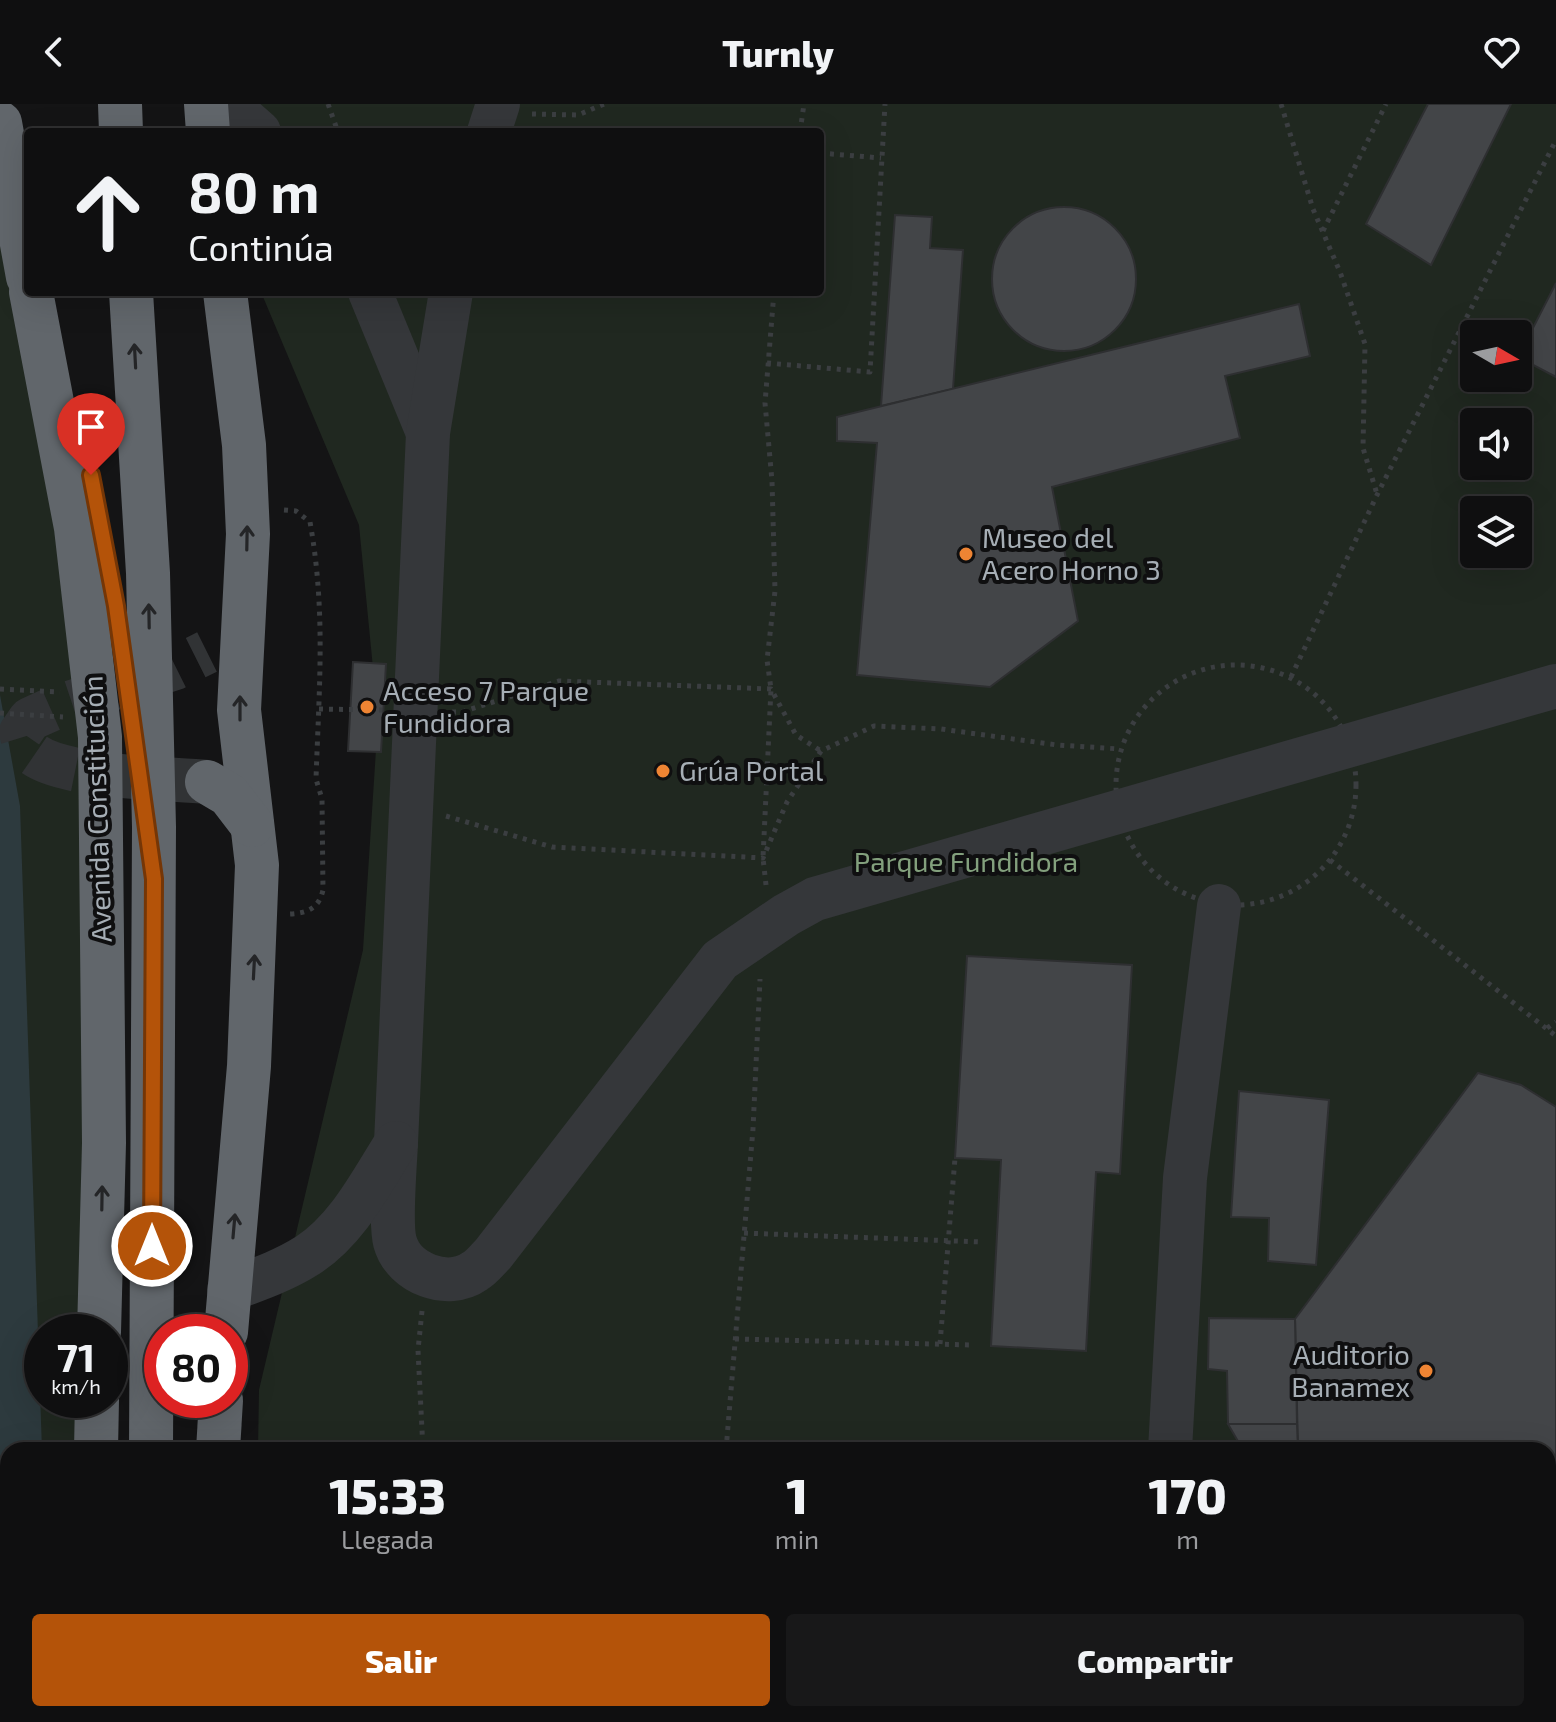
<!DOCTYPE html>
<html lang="es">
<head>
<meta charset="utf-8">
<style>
	:root { --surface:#0f0f10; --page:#181819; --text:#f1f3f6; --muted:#9b9c9f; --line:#2f2f30; --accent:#b45309 }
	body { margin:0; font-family:"Exo 2",sans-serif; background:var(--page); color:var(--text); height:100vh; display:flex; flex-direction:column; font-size:30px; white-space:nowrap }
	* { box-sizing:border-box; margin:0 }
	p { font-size:26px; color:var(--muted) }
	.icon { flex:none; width:44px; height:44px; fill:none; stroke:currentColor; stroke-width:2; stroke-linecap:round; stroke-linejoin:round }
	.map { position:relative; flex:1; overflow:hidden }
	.panel { position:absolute; left:0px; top:1338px; width:1556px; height:280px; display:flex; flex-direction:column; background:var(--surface); border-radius:24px 24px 0 0; box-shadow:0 8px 32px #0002,0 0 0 2px var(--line) }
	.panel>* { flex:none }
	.top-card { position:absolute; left:24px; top:24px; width:800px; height:168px; border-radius:8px; box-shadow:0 8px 32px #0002,0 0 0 2px var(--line); background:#0f0f10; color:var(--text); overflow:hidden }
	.needle { width:52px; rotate:99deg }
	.buttons { position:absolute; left:1460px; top:216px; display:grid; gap:16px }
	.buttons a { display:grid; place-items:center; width:72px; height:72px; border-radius:8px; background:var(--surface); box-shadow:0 8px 32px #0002,0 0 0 2px var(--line); font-size:40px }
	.speed { position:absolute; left:24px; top:1210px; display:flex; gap:16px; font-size:40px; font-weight:700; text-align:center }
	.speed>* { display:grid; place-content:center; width:104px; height:104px; border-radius:50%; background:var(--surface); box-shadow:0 8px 32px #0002,0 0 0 2px var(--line); line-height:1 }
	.speed small { font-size:20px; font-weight:400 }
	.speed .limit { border:12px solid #d22; background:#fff; color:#111 }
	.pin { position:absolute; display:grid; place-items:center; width:68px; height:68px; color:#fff; margin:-82px -34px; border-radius:50% 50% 50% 0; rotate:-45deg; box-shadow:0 0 8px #0007 }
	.pin .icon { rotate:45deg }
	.me { position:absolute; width:88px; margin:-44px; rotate:0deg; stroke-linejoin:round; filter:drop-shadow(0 0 6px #0008) }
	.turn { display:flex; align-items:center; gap:28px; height:168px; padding:0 32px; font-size:36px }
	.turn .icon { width:104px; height:104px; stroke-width:2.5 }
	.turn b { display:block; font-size:56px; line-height:68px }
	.eta { display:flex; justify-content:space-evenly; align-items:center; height:136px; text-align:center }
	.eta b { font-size:48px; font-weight:800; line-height:56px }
	.primary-button { display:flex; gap:16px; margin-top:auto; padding:16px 32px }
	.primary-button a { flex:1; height:92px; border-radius:8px; background:var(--accent); color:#fff; font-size:32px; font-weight:800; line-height:92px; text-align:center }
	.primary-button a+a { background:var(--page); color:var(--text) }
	header { display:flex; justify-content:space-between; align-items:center; height:104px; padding:0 32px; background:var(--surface); font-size:36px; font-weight:800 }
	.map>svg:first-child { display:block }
</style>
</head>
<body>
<header><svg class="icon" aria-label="back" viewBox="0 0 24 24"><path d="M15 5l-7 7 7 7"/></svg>Turnly<svg class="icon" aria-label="heart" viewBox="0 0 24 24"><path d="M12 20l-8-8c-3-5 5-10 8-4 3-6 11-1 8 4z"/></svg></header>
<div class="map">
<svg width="1556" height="1618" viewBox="0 0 1556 1618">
	<rect width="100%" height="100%" fill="#141415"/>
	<g fill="#202820" fill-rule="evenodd">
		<path d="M230,0H1556V1618H251V1610H1548V1346H258L259,1286L363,846L378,615L359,421L261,188H820V28H233ZM1474,230H1518V274H1474ZM1474,318H1518V362H1474ZM1474,406H1518V450H1474Z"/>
		<path d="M0,121L68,495L83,694L86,816L79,1228H42V1296H76L75,1346H8V1610H79V1618H0Z"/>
	</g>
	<path fill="#2d3a3e" d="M0,591L20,702L42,1346H8V1610H51V1618H0Z"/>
	<g fill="#434548" stroke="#2e2f31" stroke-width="2">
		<path d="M1428,0H1511L1431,161L1366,120Z"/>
		<circle cx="1064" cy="175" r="72"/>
		<path d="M895,111L932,113L930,144L963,146L953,285L881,302Z"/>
		<path d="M1556,179V273L1518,253Z"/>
		<path d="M1299,200L1310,252L1225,272L1240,334L1052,383L1078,517L990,583L857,571L877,339L837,337V313Z"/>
		<path d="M353,558L386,560L381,648L348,647Z"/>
		<path d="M967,852L1132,861L1120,1070L1096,1068L1086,1247L991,1242L1001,1056L955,1054Z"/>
		<path d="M1478,969L1521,981L1556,1003V1618H1372L1366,1610H1548V1346H1298L1295,1215Z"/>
		<path d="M1239,987L1329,996L1316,1161L1268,1157L1269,1114L1231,1113Z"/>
		<path d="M1209,1214L1295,1215L1297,1320H1228L1227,1267L1208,1265Z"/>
		<path d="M1228,1320H1297L1298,1346H1243Z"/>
		<path d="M885,1610H1070L1069,1618H884Z"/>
		<path d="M1225,1610H1312L1301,1618H1229Z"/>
	</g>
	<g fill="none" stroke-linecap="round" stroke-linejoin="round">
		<path stroke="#313335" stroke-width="44" stroke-dasharray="44 22" stroke-linecap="butt" d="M207,678C165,674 65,674 33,650C26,644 23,637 21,628L30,615L57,603L175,564L207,548"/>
		<g stroke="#3b3e41" stroke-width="5" stroke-dasharray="4 6" stroke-linecap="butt">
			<path d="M328,0L338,28"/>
			<path d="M1281,0L1313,105L1340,168L1365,240L1363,344L1377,390"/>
			<path d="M532,10L578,11L604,0"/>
			<path d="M800,28L804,0"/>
			<path d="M820,49L881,54"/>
			<path d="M1323,127L1386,0"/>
			<path d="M767,259L870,268L885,0"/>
			<path d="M284,406L296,407L310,418C326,507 319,585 316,675L322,695L323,786C319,804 308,809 290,810"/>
			<circle cx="1236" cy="681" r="120"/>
			<path d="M1291,573L1377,391L1556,36"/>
			<path d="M0,585L60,588"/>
			<path d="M319,605L382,606"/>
			<path d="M452,608H462L559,577L771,585L796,631L821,647"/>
			<path d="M0,609L63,613"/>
			<path d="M446,712L552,743L763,754L787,698L821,647L874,622L941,625L1057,641L1120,645"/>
			<path d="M1330,756L1556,932"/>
			<path d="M766,781L763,754L771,585L767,556L775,487L772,377L765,299L774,188"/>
			<path d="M1547,924L1556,918"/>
			<path d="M744,1129L982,1138"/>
			<path d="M422,1207L418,1246L423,1346"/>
			<path d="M735,1235L973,1241"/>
			<path d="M940,1240L955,1054"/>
			<path d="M726,1346L753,1025L760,875"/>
			<path d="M410,1618L412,1610"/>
			<path d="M706,1618V1610"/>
		</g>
		<g stroke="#35373a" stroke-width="44">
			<path d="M227,0L259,28"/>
			<path d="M489,28L498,0"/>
			<path d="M370,188L428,329"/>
			<path d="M451,188L428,329L396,1039C395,1061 390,1120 395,1138C404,1170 448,1186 475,1167C482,1163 487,1156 493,1150L720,856L786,811L815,795L1556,582"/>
			<path d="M229,1186C256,1176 283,1167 308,1151C348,1125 371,1078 396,1039"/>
			<path d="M1170,1346L1185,1074L1219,802"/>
			<path d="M1162,1618L1163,1610"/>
		</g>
		<g stroke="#61666b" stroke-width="44">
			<path d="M120,0L121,28"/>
			<path d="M206,0L208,28"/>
			<path d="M0,19L28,173"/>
			<path d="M31,188L76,424L100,633L104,1039L99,1228"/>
			<path d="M131,188L148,469L154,723L151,1346"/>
			<path d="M225,188L244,341L248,430L239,606L257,761L249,962L226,1228"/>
			<path d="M207,678L229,691L252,721"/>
			<path d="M96,1346L97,1296"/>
			<path d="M218,1346L221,1296"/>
			<path d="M98,1610L99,1618"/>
			<path d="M150,1610V1618"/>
			<path d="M213,1618V1610"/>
		</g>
	</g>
	<defs><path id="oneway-shaft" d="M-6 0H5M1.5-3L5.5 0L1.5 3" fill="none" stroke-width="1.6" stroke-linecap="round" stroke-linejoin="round" transform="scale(2)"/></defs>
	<g stroke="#242527">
		<use href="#oneway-shaft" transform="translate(135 252) rotate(-93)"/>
		<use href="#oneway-shaft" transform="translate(247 434) rotate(-89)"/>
		<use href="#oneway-shaft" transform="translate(149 512) rotate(-91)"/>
		<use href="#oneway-shaft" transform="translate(240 604) rotate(-90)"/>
		<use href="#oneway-shaft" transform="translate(254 863) rotate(-87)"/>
		<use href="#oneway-shaft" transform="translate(102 1094) rotate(-89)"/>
		<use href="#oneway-shaft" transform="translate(234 1122) rotate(-85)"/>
	</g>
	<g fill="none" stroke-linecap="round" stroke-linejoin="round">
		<g stroke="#753606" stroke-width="20">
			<path id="route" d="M91,371L116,502L154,775L152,1142"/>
		</g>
		<use href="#route" stroke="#b45309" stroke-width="14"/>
	</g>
	<g fill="#ee8433" stroke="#0f0f10" stroke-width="3">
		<circle cx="966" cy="450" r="8"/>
		<circle cx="367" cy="603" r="8"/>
		<circle cx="663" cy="667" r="8"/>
		<circle cx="1426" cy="1267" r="8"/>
	</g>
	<g text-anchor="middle" stroke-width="8" stroke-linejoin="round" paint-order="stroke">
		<g font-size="28" fill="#a6aeb5" stroke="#0f0f10" text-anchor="start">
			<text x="982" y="444">Museo del<tspan x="982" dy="32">Acero Horno 3</tspan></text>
			<text x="383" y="597">Acceso 7 Parque<tspan x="383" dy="32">Fundidora</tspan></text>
			<text x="679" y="677">Grúa Portal</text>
			<text x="1410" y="1261" text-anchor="end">Auditorio<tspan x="1410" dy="32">Banamex</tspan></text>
		</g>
		<g font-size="28" fill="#a6aeb5" stroke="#0f0f10">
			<text transform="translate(97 705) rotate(-92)" y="10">Avenida Constitución</text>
		</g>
		<g font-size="28" fill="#83a07d" stroke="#0f0f10">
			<text x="966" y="768">Parque Fundidora</text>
		</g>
	</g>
</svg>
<div class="buttons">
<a><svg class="needle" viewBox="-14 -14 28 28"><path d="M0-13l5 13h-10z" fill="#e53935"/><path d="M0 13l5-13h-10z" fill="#9b9c9f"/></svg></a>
<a><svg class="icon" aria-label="sound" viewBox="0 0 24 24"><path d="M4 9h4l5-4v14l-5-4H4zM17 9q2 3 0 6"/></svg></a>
<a><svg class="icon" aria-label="layers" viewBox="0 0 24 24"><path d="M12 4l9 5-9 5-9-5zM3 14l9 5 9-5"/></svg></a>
</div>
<div class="speed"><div>71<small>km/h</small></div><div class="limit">80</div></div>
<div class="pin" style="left:91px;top:371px;background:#d93025"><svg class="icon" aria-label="arrive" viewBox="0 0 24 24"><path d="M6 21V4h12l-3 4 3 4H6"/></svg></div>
<svg class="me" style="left:152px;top:1142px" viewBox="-20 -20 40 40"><circle r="17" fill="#b45309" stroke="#fff" stroke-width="3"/><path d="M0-11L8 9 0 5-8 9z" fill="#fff"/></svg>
<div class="top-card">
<div class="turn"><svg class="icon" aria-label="ahead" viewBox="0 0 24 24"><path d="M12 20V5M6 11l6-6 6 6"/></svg><div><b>80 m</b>Continúa</div></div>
</div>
<section class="panel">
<div class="eta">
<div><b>15:33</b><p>Llegada</p></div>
<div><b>1</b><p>min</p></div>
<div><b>170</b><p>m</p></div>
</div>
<div class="primary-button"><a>Salir</a><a>Compartir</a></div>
</section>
</div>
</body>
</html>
